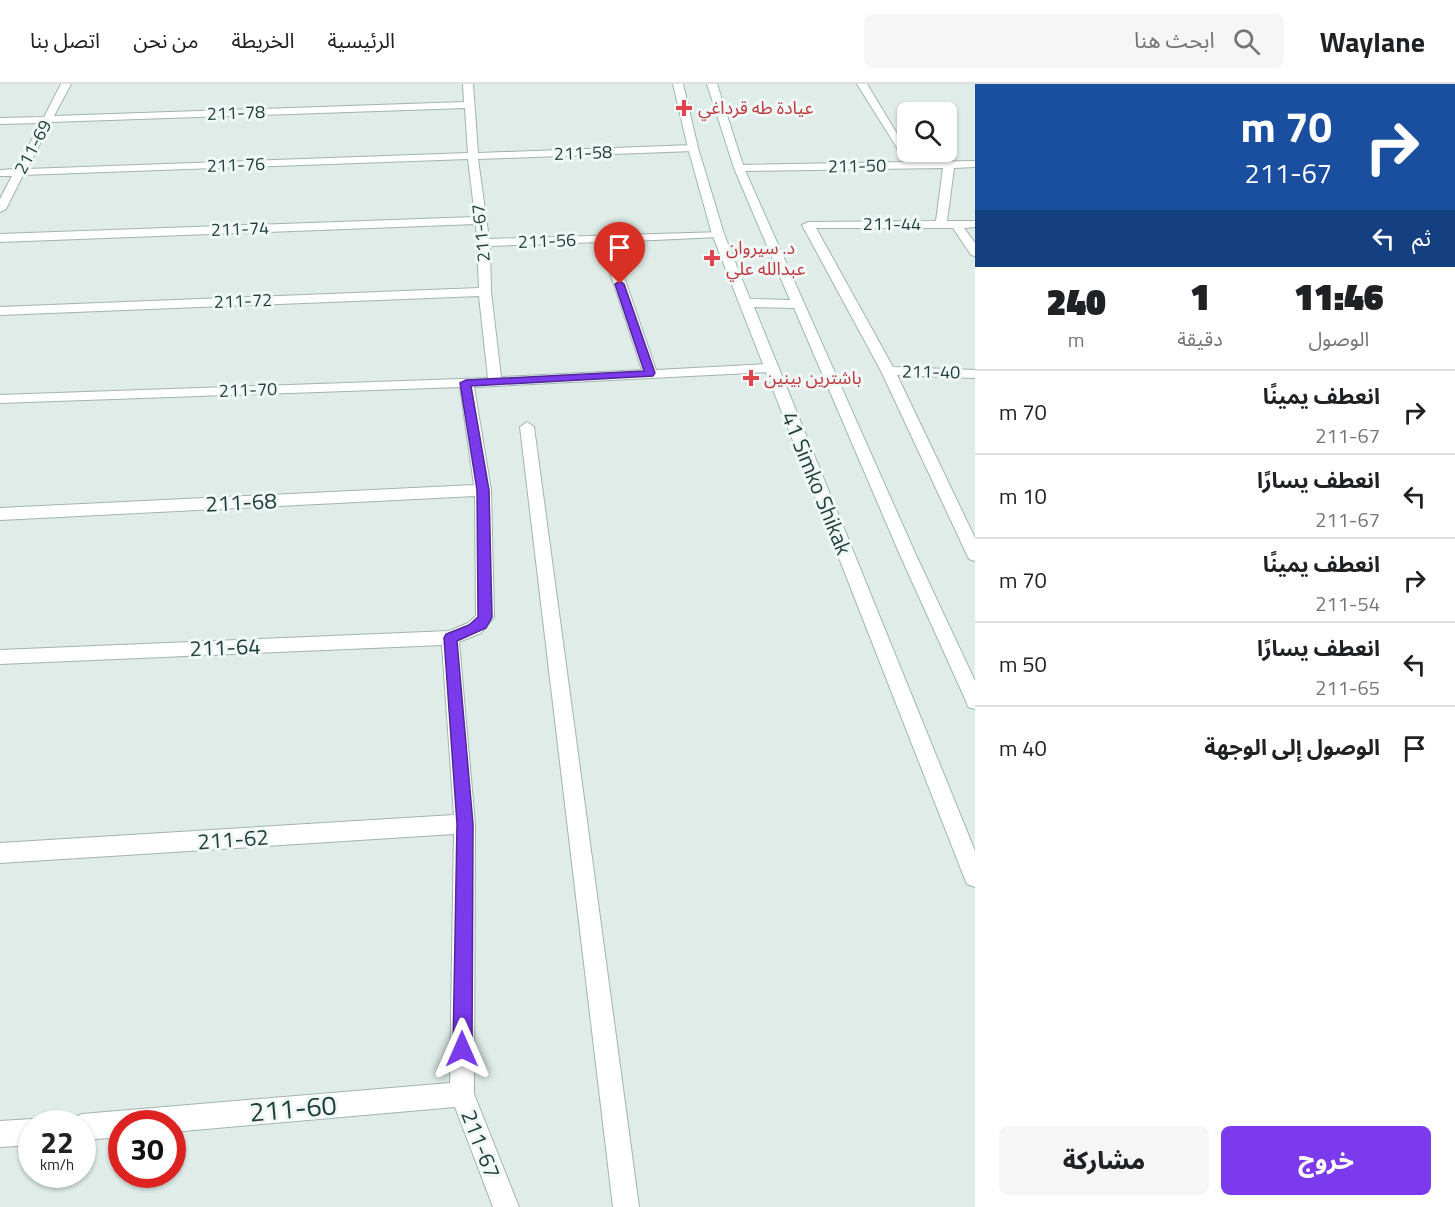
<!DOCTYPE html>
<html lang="ar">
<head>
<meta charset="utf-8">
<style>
	:root { --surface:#fff; --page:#f6f6f6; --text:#202124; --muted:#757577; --line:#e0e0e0; --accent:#7c3aed }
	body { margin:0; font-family:"Titillium Web","Noto Sans Arabic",sans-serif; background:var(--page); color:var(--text); direction:rtl; height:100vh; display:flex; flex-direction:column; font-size:22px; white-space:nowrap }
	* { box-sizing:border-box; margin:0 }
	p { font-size:20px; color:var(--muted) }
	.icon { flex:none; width:33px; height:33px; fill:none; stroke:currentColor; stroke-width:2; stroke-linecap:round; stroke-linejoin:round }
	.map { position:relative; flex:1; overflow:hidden; direction:ltr }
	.sheet { display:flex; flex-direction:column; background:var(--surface); width:480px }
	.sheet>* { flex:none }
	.banner { background:#1a4fa0; color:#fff; overflow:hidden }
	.fabs { position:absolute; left:897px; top:18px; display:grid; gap:12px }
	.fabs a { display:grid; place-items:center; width:60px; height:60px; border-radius:9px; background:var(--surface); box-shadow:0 2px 4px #0004; font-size:30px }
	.speed { position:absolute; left:18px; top:1026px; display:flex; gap:12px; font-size:30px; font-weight:700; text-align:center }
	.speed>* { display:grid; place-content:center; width:78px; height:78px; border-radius:50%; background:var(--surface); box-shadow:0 2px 4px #0004; line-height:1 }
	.speed small { font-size:15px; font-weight:400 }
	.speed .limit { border:9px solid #d22; background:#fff; color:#111 }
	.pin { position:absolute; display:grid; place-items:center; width:51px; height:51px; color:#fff; margin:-62px -26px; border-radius:50% 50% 50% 0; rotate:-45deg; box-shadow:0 0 6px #0007 }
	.pin .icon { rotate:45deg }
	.me { position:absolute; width:66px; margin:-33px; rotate:0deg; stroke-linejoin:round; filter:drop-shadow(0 0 4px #0008) }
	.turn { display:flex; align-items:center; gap:21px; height:126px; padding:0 24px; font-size:27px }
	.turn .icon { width:78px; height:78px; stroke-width:2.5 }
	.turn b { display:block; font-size:42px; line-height:51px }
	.then { display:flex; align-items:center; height:57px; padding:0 24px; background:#0003; gap:12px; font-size:22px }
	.eta { display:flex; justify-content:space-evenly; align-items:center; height:102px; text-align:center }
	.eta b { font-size:36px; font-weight:800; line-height:42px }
	.action { display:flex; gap:12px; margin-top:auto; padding:12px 24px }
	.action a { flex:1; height:69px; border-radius:9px; background:var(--accent); color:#fff; font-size:24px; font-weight:800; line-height:69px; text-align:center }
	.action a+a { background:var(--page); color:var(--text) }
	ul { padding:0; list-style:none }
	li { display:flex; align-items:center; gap:18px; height:84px; padding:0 24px; border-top:2px solid var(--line) }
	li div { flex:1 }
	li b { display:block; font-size:22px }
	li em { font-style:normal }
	header { display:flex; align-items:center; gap:36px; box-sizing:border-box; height:84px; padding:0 30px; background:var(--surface); border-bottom:2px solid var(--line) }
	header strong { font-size:28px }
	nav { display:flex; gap:33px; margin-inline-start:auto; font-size:21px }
	.search { width:420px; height:54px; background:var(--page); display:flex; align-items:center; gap:15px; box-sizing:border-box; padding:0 21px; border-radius:9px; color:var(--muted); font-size:22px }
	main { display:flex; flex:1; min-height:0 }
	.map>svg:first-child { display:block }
</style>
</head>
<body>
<header>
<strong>Waylane</strong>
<div class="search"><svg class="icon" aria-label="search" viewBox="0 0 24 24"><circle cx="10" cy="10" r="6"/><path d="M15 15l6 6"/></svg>ابحث هنا</div>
<nav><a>الرئيسية</a><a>الخريطة</a><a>من نحن</a><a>اتصل بنا</a></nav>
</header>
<main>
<section class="sheet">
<div class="banner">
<div class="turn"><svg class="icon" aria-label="right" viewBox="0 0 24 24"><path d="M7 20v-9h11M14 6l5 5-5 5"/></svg><div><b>70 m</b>211-67</div></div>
<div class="then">ثم<svg class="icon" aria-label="left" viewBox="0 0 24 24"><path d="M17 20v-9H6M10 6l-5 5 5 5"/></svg></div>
</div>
<div class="eta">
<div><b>11:46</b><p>الوصول</p></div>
<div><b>1</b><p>دقيقة</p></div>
<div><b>240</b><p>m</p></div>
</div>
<ul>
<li><svg class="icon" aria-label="right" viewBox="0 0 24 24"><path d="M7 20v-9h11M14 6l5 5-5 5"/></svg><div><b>انعطف يمينًا</b><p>211-67</p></div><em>70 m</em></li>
<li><svg class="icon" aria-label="left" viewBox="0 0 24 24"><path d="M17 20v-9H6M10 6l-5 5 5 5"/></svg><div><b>انعطف يسارًا</b><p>211-67</p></div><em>10 m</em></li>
<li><svg class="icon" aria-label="right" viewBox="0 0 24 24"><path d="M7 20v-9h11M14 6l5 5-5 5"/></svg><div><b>انعطف يمينًا</b><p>211-54</p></div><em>70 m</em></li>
<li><svg class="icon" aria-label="left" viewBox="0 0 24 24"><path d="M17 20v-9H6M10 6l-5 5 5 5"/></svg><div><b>انعطف يسارًا</b><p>211-65</p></div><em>50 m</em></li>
<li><svg class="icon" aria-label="arrive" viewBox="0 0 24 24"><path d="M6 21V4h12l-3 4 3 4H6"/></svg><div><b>الوصول إلى الوجهة</b></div><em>40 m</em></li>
</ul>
<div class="action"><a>خروج</a><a>مشاركة</a></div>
</section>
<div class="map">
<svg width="975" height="1123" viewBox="0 0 975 1123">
	<rect width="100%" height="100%" fill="#dfece8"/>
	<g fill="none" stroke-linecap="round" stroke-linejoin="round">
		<g stroke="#a2b4b0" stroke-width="2">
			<g id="minor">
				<path d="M61,0H71L54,32L464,18L463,0H473L478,69L693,61L698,64L693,67L478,75L489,155L722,148V152L718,153L612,158L656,286L771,280L778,284L771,288L474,303L491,406L494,533L481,549L459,558L475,740L474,1010L519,1123H493L455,1023L172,1048V1040H122V1053L82,1056V1040H71L73,1034L82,1030L450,999L454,750L0,779V759L454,731L442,561L0,580V566L449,547L468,539L476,532L475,412L0,436V424L474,401L460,303L0,319V311L488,294L479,212L0,231V223L479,204L476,140L0,158V150L475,133L468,75L23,91L6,125L0,128V115L12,92H0V86L16,85L41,39L0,40V34L44,33ZM465,24L468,69L27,85L51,38ZM600,158L642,286L501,293L491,208L490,162Z"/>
				<path d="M857,0H867L908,68L916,78L975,77V83L954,84L947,137H975V143L964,144L975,159V172L971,171L953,144H816L893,283L975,286V294L897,291L975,454V477L969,475L967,471L881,287L802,141L808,138L936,137L943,84L739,87L734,84L739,81L906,78Z"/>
				<path d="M527,338L534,343L639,1123H613L520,343Z"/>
				<path d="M32,1035L41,1040H32V1061L0,1063V1037Z"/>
			</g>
		</g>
		<g stroke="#9db8b2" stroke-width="2">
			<path id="secondary" d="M673,0H683L698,64L724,150L750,215L790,216L734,84L707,0H717L744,84L916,471L975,597V625L968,623L966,617L900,471L794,224L754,223L975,767V803L967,800L964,793L712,150L688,64Z"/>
		</g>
		<use href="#minor" fill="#fff" fill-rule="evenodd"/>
		<use href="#secondary" fill="#fff" fill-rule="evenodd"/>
	</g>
	<path fill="#7c3aed" stroke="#51269a" stroke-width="1.5" d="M620,197L624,200L655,289L653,292L471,302L489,406L492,533L486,544L457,557L473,740L472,965L469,971L462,974L456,971L453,965L457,740L444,554L446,550L469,541L478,533L477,406L460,299L466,296L644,287L615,200Z"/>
	<g fill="#e0444e" stroke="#f0f8f5" stroke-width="2">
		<path d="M681 15h6v6h6v6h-6v6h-6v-6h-6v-6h6z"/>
		<path d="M709 165h6v6h6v6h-6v6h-6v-6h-6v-6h6z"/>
		<path d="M748 285h6v6h6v6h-6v6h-6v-6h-6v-6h6z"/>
	</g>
	<g text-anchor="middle" stroke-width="6" stroke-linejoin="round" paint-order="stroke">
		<g font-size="18" fill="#be3a42" stroke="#f0f8f5" text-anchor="start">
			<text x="698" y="30">عيادة طه قرداغي</text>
			<text x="726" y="170">د. سيروان<tspan x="726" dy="21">عبدالله علي</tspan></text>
			<text x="764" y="300">باشترين بينين</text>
		</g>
		<g font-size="18" fill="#1f3d39" stroke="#f0f8f5">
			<text transform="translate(236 29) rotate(-2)" y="6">211-78</text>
			<text transform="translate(33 63) rotate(-62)" y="6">211-69</text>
			<text transform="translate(583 69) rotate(-2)" y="6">211-58</text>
			<text transform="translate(236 81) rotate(-2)" y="6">211-76</text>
			<text transform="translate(857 82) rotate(-1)" y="6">211-50</text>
			<text x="892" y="146">211-44</text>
			<text transform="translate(240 145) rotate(-2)" y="6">211-74</text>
			<text transform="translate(481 149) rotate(-96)" y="6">211-67</text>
			<text transform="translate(547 157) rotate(-2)" y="6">211-56</text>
			<text transform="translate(243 217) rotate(-2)" y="6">211-72</text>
			<text transform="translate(931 288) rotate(1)" y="6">211-40</text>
			<text transform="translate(248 306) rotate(-2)" y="6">211-70</text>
		</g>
		<g font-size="22" fill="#1f3d39" stroke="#f0f8f5">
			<text transform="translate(817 399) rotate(68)" y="8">41 Simko Shikak</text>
			<text transform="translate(241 418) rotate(-3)" y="8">211-68</text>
			<text transform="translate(225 563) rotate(-2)" y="8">211-64</text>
			<text transform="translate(233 755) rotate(-4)" y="8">211-62</text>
			<text transform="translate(481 1060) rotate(69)" y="8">211-67</text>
		</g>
		<g font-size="27" fill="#1f3d39" stroke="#f0f8f5">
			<text transform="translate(293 1025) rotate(-5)" y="9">211-60</text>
		</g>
	</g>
</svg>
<div class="fabs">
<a><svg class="icon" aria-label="search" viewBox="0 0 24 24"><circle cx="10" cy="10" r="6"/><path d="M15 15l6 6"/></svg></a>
</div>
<div class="speed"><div>22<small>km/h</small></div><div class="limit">30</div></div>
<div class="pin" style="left:620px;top:200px;background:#d93025"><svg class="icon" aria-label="arrive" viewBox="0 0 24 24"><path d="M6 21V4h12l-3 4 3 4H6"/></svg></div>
<svg class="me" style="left:462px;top:965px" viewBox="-20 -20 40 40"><path d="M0-17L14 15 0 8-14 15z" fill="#7c3aed" stroke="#fff" stroke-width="4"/></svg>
</div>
</main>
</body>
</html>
